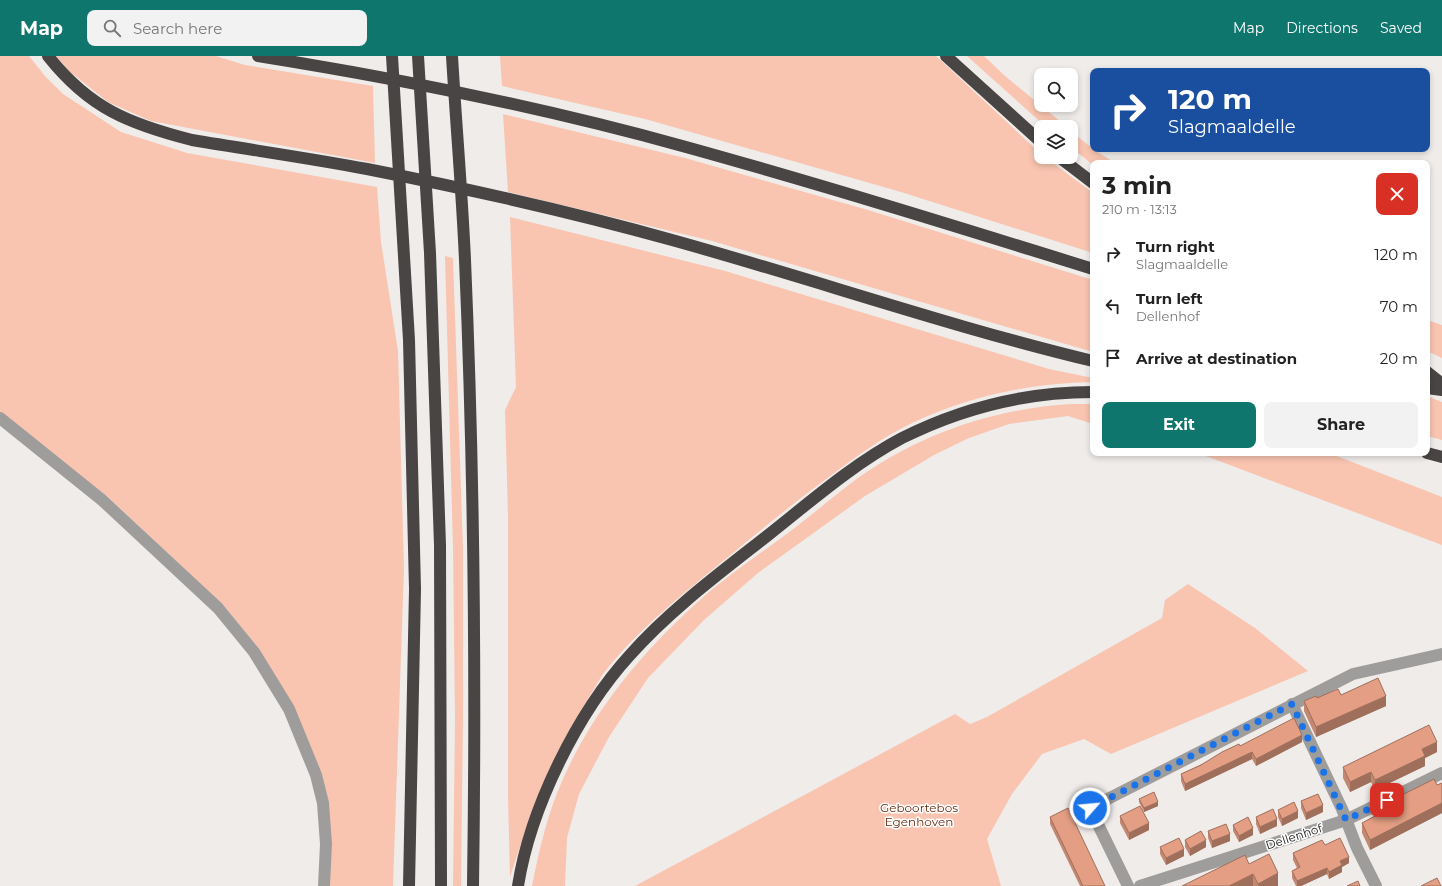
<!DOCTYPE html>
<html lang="en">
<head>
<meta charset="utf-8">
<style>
	:root { --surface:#fff; --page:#f2f2f2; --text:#222; --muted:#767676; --accent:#0f766e }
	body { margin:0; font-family:Montserrat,sans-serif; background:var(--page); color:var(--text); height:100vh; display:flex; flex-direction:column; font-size:15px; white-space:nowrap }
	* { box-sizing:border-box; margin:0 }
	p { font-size:13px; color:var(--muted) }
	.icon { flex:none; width:22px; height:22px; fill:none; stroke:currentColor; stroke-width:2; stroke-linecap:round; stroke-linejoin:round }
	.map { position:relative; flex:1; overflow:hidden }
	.details { position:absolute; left:1090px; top:104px; width:340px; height:296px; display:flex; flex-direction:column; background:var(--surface); border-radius:8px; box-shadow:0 2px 6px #0003 }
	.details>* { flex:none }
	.hud { position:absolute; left:1090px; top:12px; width:340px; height:84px; border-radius:8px; box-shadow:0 2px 6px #0003; background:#1a4fa0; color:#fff; overflow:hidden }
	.buttons { position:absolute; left:1034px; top:12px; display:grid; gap:8px }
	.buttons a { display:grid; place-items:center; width:44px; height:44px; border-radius:8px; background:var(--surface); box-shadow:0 2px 6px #0003; font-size:20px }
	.pin { position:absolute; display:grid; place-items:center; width:34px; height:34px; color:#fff; margin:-17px; border-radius:8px; box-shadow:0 2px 6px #0006 }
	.me { position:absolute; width:44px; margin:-22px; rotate:63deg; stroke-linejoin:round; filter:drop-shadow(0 0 3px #0008) }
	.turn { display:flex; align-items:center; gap:14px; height:84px; padding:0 12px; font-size:18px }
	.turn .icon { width:52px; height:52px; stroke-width:2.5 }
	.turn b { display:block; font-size:28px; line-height:34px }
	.round { display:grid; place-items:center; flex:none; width:42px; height:42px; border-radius:8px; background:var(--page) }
	.summary { display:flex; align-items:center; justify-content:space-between; height:68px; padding:0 12px }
	h1 { font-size:24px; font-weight:700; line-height:30px }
	.cta { display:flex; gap:8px; margin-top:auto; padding:8px 12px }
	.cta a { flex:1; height:46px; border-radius:8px; background:var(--accent); color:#fff; font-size:16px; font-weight:700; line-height:46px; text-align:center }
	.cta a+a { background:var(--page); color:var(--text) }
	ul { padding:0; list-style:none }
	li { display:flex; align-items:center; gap:12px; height:52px; padding:0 12px }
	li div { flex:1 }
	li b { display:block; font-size:15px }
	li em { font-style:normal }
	header { display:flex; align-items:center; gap:24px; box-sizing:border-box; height:56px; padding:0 20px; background:var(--accent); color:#fff }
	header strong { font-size:19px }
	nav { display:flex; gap:22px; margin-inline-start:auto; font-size:14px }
	.search { width:280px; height:36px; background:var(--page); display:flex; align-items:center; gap:10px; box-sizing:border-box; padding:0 14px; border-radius:8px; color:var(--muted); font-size:15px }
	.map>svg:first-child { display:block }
</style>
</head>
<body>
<header>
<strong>Map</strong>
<div class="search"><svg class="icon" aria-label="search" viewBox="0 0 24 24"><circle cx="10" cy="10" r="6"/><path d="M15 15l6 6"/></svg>Search here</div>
<nav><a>Map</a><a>Directions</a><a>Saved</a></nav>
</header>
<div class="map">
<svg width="1442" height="830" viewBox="0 0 1442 830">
	<rect width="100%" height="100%" fill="#efecea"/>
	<g fill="#f9c5b1">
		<path d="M0,0H29L45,20L63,38L121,76L187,97L377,131L381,186L398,295L404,513L393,830H329L328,749L294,651L256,589L224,550L108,441L0,356Z"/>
		<path d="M56,0H216L245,9L373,30L375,107L151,65L108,46L69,15Z"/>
		<path d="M500,0H936L1041,98V101H1045L1093,137V197L901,136L645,63L502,30Z"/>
		<path d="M967,0H984L1005,20L1067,71H1046Z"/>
		<path d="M503,58L685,102L868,154L1093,224V296L712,185L508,136Z"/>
		<path d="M1071,75L1093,93L1115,107H1093V109L1071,91Z"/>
		<path d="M510,161L725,215L1049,313L1093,322V326C1030,327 969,340 912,367C883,381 858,399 833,418C797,444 762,473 728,501C684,537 638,573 603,618C597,627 592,637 586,646C552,700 530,759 510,821L508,741V459L505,354L516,331Z"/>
		<path d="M445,200L453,202L463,492V662L461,830H453L455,663L453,492Z"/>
		<path d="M1427,264L1442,269V302L1427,295Z"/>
		<path d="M1427,340L1442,346V384L1427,380Z"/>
		<path d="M1071,348H1093V368L1068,360L1009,368L969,382L934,399L865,440L758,517L704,564L648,622L609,681L579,738L567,782L565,830H532C539,794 548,756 563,723C594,653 644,594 700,544C729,518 762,497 792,474C812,459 830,443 850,428C914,380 991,353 1071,348Z"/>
		<path d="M1198,397H1329L1442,441V489Z"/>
		<path d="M1188,528L1255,572L1308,615L1111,698L1084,683L1042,698L1012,738L987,783L1001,830H635L955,658L970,668L987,661L1162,562L1165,544Z"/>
	</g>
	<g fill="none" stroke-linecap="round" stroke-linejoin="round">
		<g stroke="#9e9d9c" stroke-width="12">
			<path d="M0,362L102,444L218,552L254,596L289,653L316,719L323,747L326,788L324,830"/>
			<path d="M1292,648L1342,753L1357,792L1376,830"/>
			<path d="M1128,830L1090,752L1353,618L1442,598"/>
			<path d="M1140,830L1346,764L1442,717"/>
		</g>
		<g stroke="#484544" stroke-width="12">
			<path d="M48,0C89,52 129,68 192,84C251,94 309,102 367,113C469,133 572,156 672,184C813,223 951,271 1093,305"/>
			<path d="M258,0C402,23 546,52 686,91C823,129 958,171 1093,213"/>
			<path d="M392,0L409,284L415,533L409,830"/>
			<path d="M418,0L430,197L440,489L441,830"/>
			<path d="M452,0C456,68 462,136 465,204C474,413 476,621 473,830"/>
			<path d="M946,0L1041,86"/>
			<path d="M1059,101L1093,127"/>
			<path d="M1427,316L1442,328"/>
			<path d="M1427,332L1442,334"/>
			<path d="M1427,397L1442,401"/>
			<path d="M518,830C530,753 577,657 630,599C670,554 720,517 767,480C810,446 853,408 902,382C962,352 1026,336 1093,336"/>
		</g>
	</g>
	<g fill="#c38871">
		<path d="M1341,639L1386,650L1316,681L1304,655V645L1317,642Z"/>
		<path d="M1302,686L1256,710L1252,703L1185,735L1181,725V718L1240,690Z"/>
		<path d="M1437,696L1425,702V710L1375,734L1371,726L1350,736L1343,722V711Z"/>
		<path d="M1442,727V757L1370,794L1362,777V767L1378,758V751L1437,729Z"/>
		<path d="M1139,743L1158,750L1144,756L1139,746Z"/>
		<path d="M1301,745L1323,756L1306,764L1301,752Z"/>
		<path d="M1278,754L1298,762L1282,770L1278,761Z"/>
		<path d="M1120,760L1149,774L1129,784L1120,767Z"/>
		<path d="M1050,761L1105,830H1080L1050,768Z"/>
		<path d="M1256,761L1277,770L1260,778L1256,768Z"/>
		<path d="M1233,769L1253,779L1239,786L1233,775Z"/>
		<path d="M1208,775L1230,785L1212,792L1208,782Z"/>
		<path d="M1185,784L1206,791L1190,800L1185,791Z"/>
		<path d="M1325,789L1349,807L1342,811V816L1329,823L1327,818L1301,830H1296L1292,822V815L1297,812L1293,804V797Z"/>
		<path d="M1160,791L1184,800L1166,809L1160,798Z"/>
		<path d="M1249,808L1278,830H1182Z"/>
	</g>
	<g fill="#9f6f5c">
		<path d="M1386,640V650L1316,681V671Z"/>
		<path d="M1302,679V686L1256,710V703Z"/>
		<path d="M1437,686V696L1425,702V710L1375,734V724L1422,693Z"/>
		<path d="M1252,696V703L1185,735V728Z"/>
		<path d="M1371,716V726L1350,736V726Z"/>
		<path d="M1158,746V750L1144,756V752Z"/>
		<path d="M1442,747V757L1370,794V784Z"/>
		<path d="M1323,749V756L1306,764V757Z"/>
		<path d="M1298,755V762L1282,770V763Z"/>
		<path d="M1277,763V770L1260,778V771Z"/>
		<path d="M1149,767V774L1129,784V777Z"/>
		<path d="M1253,772V779L1239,786V780Z"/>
		<path d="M1230,778V785L1212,792V785Z"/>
		<path d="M1206,784V791L1190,800V793Z"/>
		<path d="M1184,793V800L1166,809V802Z"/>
		<path d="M1349,801V807L1342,811V816L1329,823V816L1340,805Z"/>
		<path d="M1327,812V818L1301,830H1297V825Z"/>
		<path d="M1278,817V830H1258V828Z"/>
		<path d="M1253,818V830H1229Z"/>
	</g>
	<g fill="#e39e83" stroke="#9f6f5c">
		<path d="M1378,622L1386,640L1316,671L1304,645L1316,640L1317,642L1338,633L1341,639Z"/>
		<path d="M1294,662L1302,679L1256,703L1252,696L1185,728L1181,718L1201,709L1222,696L1239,688L1240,690Z"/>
		<path d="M1429,669L1437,686L1422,693L1425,700L1375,724L1371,716L1350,726L1343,711Z"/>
		<path d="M1434,723L1437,729L1442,727V747L1370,784L1362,767L1381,757L1378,751Z"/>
		<path d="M1154,736L1158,746L1144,752L1139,743Z"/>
		<path d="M1318,738L1323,749L1306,757L1301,745Z"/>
		<path d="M1294,746L1298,755L1282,763L1278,754Z"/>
		<path d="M1140,750L1149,767L1129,777L1120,760Z"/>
		<path d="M1068,752L1105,830H1083L1050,761Z"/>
		<path d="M1273,753L1277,763L1260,771L1256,761Z"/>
		<path d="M1248,761L1253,772L1239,780L1233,769Z"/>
		<path d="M1226,768L1230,778L1212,785L1208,775Z"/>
		<path d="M1201,775L1206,784L1190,793L1185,784Z"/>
		<path d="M1179,782L1184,793L1166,802L1160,791Z"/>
		<path d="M1340,782L1349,801L1340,805L1342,809L1329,816L1327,812L1297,825L1292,815L1300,811L1293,797L1322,784L1325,789Z"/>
		<path d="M1269,798L1278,817L1258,828L1253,818L1229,830H1182L1245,799L1249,808Z"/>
		<path d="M1437,822L1441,830H1421Z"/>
		<path d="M1358,825L1360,830H1347Z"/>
	</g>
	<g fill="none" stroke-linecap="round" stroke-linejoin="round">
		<path stroke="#1a73e8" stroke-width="7" stroke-dasharray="0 12.6" d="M1090,752L1292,648L1346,764L1387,744"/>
	</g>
	<g text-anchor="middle" stroke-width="3" stroke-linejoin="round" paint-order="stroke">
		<g font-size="12" fill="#692b10" stroke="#fff">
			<text x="919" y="756">Geboortebos<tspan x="919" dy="14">Egenhoven</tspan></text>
		</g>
		<g font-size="12" fill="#1e1d1c" stroke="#fff">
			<text transform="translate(1294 781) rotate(-18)" y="4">Dellenhof</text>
		</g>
	</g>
</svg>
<div class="buttons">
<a><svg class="icon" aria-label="search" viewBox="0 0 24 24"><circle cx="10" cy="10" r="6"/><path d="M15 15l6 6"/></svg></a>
<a><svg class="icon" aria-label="layers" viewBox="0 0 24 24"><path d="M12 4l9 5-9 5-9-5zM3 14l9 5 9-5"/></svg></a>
</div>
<div class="pin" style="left:1387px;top:744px;background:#d93025"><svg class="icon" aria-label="arrive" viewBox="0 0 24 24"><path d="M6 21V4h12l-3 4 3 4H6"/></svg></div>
<svg class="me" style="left:1090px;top:752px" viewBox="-20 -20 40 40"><circle r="17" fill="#1a73e8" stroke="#fff" stroke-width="3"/><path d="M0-11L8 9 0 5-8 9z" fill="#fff"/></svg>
<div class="hud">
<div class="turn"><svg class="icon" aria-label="right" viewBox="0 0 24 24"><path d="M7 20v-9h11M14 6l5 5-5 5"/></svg><div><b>120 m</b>Slagmaaldelle</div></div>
</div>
<section class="details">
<div class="summary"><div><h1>3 min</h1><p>210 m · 13:13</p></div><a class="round" style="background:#d93025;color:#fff"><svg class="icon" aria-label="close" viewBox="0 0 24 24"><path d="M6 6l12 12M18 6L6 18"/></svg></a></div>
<ul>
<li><svg class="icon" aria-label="right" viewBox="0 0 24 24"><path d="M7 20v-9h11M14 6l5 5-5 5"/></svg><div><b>Turn right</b><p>Slagmaaldelle</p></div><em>120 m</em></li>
<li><svg class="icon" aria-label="left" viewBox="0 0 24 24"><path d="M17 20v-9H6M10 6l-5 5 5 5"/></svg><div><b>Turn left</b><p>Dellenhof</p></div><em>70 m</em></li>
<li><svg class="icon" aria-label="arrive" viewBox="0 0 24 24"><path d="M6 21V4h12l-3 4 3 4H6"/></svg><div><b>Arrive at destination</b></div><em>20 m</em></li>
</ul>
<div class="cta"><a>Exit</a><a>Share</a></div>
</section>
</div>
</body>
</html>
